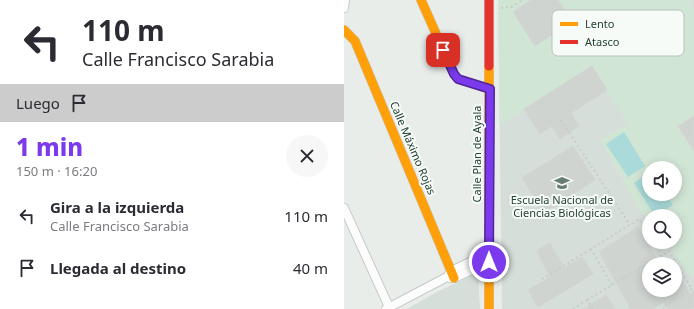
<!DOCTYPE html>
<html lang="es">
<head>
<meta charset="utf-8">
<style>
	:root { --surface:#fff; --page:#f7f7f7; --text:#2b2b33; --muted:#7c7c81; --accent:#7c3aed }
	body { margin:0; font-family:"Noto Sans",sans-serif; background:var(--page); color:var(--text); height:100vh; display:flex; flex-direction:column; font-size:15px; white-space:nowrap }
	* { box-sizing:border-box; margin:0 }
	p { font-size:13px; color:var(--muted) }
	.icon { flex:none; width:22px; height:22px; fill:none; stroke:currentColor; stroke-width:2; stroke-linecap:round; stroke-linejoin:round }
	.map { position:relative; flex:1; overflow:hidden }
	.sheet { display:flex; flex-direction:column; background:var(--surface); width:344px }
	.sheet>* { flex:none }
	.guide { background:#fff; color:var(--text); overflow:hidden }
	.buttons { position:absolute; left:298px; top:161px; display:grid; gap:8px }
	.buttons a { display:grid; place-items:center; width:40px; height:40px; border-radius:50%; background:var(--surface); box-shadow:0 2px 10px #0003; font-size:20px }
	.pin { position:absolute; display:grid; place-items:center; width:34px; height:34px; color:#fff; margin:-17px; border-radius:8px; box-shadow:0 2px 6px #0006 }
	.me { position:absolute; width:44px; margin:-22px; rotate:0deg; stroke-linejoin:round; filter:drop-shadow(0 0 3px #0008) }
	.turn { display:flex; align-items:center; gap:14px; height:84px; padding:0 16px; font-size:18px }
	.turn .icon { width:52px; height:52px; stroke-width:2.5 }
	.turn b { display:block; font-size:28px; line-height:34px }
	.then { display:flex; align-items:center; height:38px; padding:0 16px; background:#0003; gap:8px; font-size:15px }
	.round { display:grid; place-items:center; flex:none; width:42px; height:42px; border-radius:21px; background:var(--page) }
	.headline { display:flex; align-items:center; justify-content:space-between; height:68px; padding:0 16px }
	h1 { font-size:24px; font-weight:800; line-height:30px; color:var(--accent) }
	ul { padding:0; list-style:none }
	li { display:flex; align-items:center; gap:12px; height:52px; padding:0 16px }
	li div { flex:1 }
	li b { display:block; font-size:15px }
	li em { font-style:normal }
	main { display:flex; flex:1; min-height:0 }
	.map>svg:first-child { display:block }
</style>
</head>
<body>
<main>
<section class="sheet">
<div class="guide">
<div class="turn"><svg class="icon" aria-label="left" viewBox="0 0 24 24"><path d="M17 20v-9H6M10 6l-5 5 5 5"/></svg><div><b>110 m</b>Calle Francisco Sarabia</div></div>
<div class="then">Luego<svg class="icon" aria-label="arrive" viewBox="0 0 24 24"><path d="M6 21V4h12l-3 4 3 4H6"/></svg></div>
</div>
<div class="headline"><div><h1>1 min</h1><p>150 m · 16:20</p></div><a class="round"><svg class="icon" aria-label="close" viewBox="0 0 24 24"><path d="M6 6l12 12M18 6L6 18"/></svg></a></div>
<ul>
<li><svg class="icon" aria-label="left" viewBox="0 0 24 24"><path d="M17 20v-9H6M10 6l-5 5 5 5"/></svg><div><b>Gira a la izquierda</b><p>Calle Francisco Sarabia</p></div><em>110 m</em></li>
<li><svg class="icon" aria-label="arrive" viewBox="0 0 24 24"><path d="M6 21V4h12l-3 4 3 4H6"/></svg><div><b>Llegada al destino</b></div><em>40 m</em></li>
</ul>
</section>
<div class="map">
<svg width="350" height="309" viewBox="0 0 350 309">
	<rect width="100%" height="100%" fill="#e8edea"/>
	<g fill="#d6ded9" fill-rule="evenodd">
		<path d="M154,0H350V309H158ZM305,168H331V194H305ZM305,216H331V242H305ZM305,264H331V290H305Z"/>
		<path d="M134,272L136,309H63L93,292Z"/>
	</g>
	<path fill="#d1e5d5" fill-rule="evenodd" d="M154,0H344L350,10V274L345,277L325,244L318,248L315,242H331V216H305V225L256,140L284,124L248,66L156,125ZM305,168H331V194H305Z"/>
	<g fill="#aadada">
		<path d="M280,132L301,166L284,177L262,144Z"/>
		<path d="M305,173V194H322L329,205L311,216L290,183Z"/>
	</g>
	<g fill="#cfd4d1" stroke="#d1d6d3">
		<path d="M187,0H214L228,22L191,46L169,12Z"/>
		<path d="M248,66L263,90L227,113L235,126L216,139L208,126L196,134L180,109Z"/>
		<path d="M350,116V151L334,126Z"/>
		<path d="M229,146L251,180L200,213L178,178Z"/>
		<path d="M294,227L316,264H305V290H331V270L346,294L350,291V307L347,309H324L320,302L309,309H287L255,252Z"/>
		<path d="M206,243L220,268L238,257L249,274L194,307L184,290L206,277L192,251Z"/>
		<path d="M262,295L271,309H239L249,303Z"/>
	</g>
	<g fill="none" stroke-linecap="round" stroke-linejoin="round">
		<g stroke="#c5cac7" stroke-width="10">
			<g id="street">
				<path d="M0,8L1,0"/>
				<path d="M0,208L45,307"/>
				<path d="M106,278H110L145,262"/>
				<path d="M42,309L103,277L107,271L145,253"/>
			</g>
		</g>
		<g stroke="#c3cbc7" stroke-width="10">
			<g id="slow">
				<path d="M77,0L110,74L114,79L146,89"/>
				<path d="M0,30L11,41L110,278"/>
				<path d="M145,66V309"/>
			</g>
		</g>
		<g stroke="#c3cbc7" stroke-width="10">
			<path id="jam" d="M145,0V66"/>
		</g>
		<g stroke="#c7ceca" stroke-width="2" stroke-dasharray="2 3" stroke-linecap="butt">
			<path d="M157,8L167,7L179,0"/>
			<path d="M217,120L286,225"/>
			<path d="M309,242L317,255"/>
			<path d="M198,279L247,249"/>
			<path d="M268,285L247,249L295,219L305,235"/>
			<path d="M243,300L325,251L348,289L319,307L320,309"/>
			<path d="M229,309L243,300L249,309"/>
		</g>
		<use href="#street" stroke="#fcfcfc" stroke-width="8"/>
		<use href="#slow" stroke="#ff9f0a" stroke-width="9"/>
		<use href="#jam" stroke="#e5322d" stroke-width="9"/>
	</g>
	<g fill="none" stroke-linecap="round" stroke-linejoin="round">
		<g stroke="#51269a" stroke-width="10">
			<path id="route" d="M99,50L110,74L114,79L146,89L145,262"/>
		</g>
		<use href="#route" stroke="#7c3aed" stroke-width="7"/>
	</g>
	<defs>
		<g id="university-bare" transform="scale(1.2)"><path d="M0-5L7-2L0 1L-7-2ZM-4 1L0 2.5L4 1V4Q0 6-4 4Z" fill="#697d74" stroke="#f7fbf8" stroke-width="2.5" paint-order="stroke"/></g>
	</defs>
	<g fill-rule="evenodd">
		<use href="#university-bare" x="218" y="183"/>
	</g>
	<g text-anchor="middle" stroke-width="4" stroke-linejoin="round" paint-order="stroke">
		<g font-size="11" fill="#244135" stroke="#f7fbf8">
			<text transform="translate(69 148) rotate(67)" y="4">Calle Máximo Rojas</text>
			<text transform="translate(133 154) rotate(-90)" y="4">Calle Plan de Ayala</text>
		</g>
		<g font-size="11" fill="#244135" stroke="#f7fbf8">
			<text x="218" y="204">Escuela Nacional de<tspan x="218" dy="13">Ciencias Biológicas</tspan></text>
		</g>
	</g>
	<rect x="208" y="10" width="132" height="46" rx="6" fill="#f7fbf8" stroke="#b8c3be" stroke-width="1"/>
	<rect x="216" y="22" width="18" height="4" fill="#ff9f0a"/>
	<rect x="216" y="40" width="18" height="4" fill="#e5322d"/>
	<g font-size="11" fill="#244135">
		<text x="241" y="28">Lento</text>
		<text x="241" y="46">Atasco</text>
	</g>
</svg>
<div class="buttons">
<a><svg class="icon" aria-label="sound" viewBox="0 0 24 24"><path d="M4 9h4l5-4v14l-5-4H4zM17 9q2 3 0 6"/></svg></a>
<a><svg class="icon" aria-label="search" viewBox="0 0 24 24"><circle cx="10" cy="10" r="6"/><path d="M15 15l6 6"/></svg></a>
<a><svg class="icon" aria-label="layers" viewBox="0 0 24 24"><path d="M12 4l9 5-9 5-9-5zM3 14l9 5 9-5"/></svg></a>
</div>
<div class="pin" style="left:99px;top:50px;background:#d93025"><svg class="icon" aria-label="arrive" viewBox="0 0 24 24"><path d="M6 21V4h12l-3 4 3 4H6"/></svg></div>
<svg class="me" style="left:145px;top:262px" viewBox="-20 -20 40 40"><circle r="17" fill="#7c3aed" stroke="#fff" stroke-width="3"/><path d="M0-11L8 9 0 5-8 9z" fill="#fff"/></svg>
</div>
</main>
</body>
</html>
